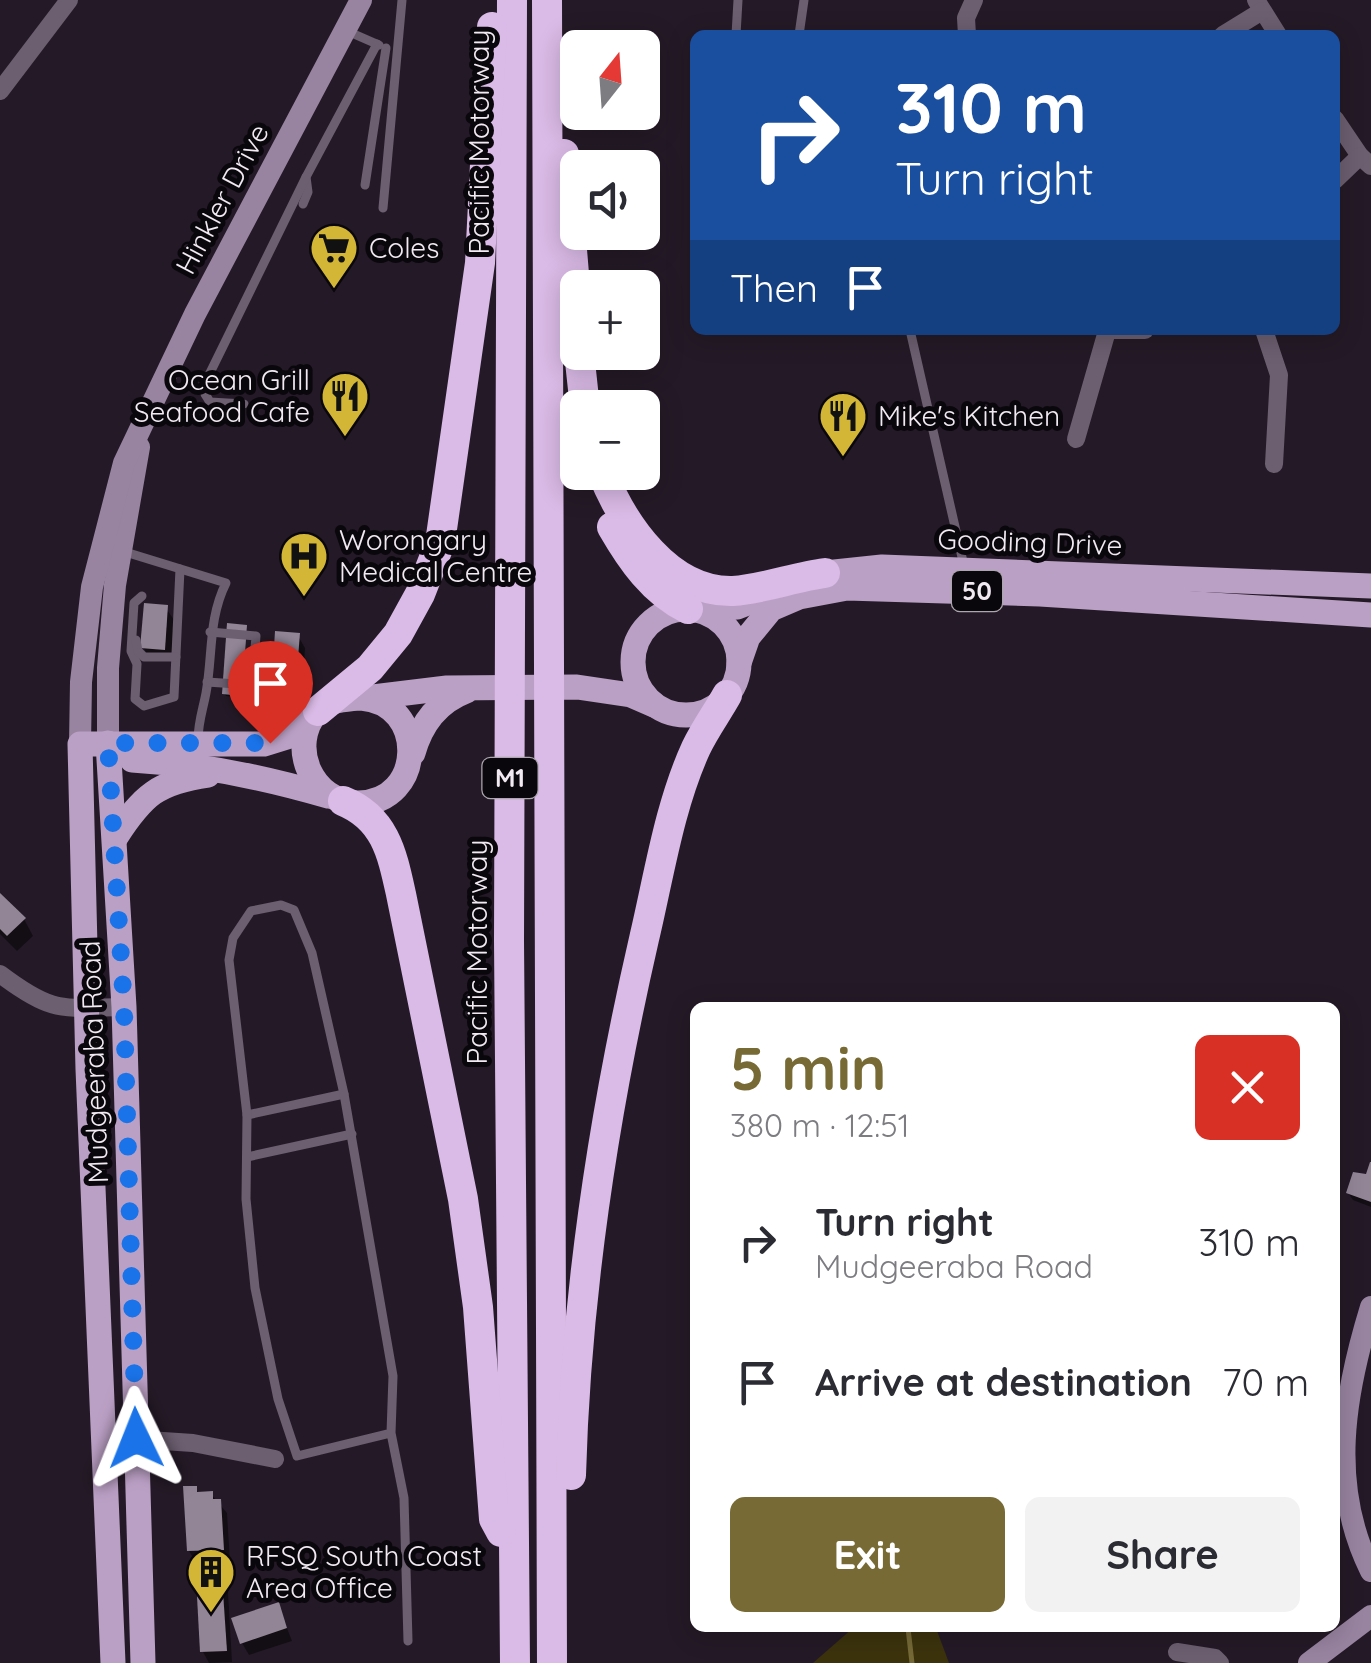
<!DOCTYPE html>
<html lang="en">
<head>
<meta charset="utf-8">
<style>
	:root { --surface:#fff; --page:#f2f2f3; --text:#2b2b33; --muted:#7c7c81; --accent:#776a34 }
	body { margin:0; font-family:Quicksand,sans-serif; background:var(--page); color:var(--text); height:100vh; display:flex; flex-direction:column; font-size:38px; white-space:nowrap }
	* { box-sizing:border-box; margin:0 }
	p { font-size:32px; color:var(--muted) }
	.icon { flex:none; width:55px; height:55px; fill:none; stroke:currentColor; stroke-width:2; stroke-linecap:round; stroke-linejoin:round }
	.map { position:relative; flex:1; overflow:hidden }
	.details { position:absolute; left:690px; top:1002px; width:650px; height:630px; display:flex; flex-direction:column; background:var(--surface); border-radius:15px; box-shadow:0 5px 25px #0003 }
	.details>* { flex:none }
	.hud { position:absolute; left:690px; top:30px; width:650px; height:305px; border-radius:15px; box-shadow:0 5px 25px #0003; background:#1a4fa0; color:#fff; overflow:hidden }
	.needle { width:65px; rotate:17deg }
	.fabs { position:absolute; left:560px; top:30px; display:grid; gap:20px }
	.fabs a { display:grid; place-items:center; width:100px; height:100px; border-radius:15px; background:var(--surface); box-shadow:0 5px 25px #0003; font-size:50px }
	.pin { position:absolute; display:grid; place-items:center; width:85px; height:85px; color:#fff; margin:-102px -42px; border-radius:50% 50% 50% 0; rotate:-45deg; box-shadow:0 0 10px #0007 }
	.pin .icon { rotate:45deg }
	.me { position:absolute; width:110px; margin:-55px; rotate:358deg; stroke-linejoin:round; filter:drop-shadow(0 0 8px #0008) }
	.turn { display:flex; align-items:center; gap:35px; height:210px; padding:0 40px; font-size:45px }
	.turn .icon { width:130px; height:130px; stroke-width:2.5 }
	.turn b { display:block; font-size:70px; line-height:85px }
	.then { display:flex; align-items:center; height:95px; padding:0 40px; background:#0003; gap:20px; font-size:38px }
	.round { display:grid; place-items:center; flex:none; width:105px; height:105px; border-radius:15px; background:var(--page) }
	.head { display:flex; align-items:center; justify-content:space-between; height:170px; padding:0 40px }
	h1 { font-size:60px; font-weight:700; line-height:75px; color:var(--accent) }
	.action { display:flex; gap:20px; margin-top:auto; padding:20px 40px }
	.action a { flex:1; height:115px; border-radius:15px; background:var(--accent); color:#fff; font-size:40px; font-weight:700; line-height:115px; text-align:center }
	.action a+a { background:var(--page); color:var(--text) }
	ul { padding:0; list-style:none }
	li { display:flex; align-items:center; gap:30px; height:140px; padding:0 40px }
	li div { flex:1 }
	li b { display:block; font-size:38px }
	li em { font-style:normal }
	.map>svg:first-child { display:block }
</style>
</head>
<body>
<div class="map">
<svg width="1371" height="1663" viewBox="0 0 1371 1663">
	<rect width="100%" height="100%" fill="#241a27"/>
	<path fill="#3c330d" d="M853,1628H936L949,1663H813Z"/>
	<g fill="#0007">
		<path d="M166,608L174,620L171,661L150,659L143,647Z"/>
		<path d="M246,628L242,698L226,696L224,693Z"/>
		<path d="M298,636L305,648L302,694L281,693L274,681Z"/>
		<path d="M0,897L24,919L33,936L17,951L0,934Z"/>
		<path d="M1371,1171V1207L1353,1200L1348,1193Z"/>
		<path d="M195,1488L199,1494H211L227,1513L230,1561L196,1563L189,1551Z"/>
		<path d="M221,1580L228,1592L232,1662L209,1663L203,1652Z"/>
		<path d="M278,1605L292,1641L249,1655L242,1643Z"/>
	</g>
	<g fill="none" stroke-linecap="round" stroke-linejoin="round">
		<path stroke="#756937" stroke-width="5" d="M908,1628L912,1663"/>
	</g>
	<g fill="#918596">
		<path d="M144,603L168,605L165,650L140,648Z"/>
		<path d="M227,623L247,625L242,696L222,694Z"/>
		<path d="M275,631L300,633L296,683L272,681Z"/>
		<path d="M0,893L26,918L7,936L0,929Z"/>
		<path d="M1370,1162H1371V1202L1346,1193L1353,1172L1366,1174Z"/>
		<path d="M183,1486H197V1492L213,1491V1499H221L224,1550L187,1551Z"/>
		<path d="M222,1577L227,1651L200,1652L196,1578Z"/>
		<path d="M279,1602L287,1628L240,1644L231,1618Z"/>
	</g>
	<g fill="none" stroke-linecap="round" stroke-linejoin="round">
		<g stroke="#6c5f70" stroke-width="9">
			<path d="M347,31L379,45"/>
			<path d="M736,35L738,0"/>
			<path d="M799,35L804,0"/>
			<path d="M365,185L386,48"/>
			<path d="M303,204L308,192L306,177L377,44"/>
			<path d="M383,208L402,0"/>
			<path d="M910,330L964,566"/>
			<path d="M244,404L210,402L205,394L206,381L306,177"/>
			<path d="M122,551L226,583C208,619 213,655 206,693C203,709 198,723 198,740"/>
			<path d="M142,596L134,603L131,651L137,664L135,699L144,706L174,697L180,569"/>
			<path d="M136,640L138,651L144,657H176"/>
			<path d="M207,682L252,685L256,636L210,632"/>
			<path d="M247,1115L344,1094"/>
			<path d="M247,1157L352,1134"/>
			<path d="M391,1433L297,1456L278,1399L255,1288L246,1199L247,1115L229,960L233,938L251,911L281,905L294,910L312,953L344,1094L393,1376L391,1433L404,1498L408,1641"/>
		</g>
		<g stroke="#6c5f70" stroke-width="18">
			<path d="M1256,0L1278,35"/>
			<path d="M967,35L966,18L974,0"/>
			<path d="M1223,35L1262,11"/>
			<path d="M0,91L69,0"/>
			<path d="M1335,119L1360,156L1371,166"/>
			<path d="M1335,180L1360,156"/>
			<path d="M1105,330H1145"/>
			<path d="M1264,330L1279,375L1274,464"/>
			<path d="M1076,439L1107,331"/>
			<path d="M0,974C53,1014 61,1008 124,1007"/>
			<path d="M103,1437L193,1443L275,1459"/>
			<path d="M1177,1652L1215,1658L1220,1663"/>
		</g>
		<g stroke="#9883a0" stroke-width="22">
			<path d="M108,743V668L115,585L139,447"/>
			<path d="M80,744L81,682L92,587L124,463L195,314L361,0"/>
			<path d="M1371,1307C1344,1395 1328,1485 1371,1571"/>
			<path d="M1309,1663L1371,1616"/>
		</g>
		<g stroke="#bba0c5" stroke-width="25">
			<circle cx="686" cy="662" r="53"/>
			<path d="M694,610L737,607L825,573L882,567L1371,586"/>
			<path d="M739,663L748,637L771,609L799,597L847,588L1040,594L1371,615"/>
			<path d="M373,697L447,688L577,687L631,695L654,705"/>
			<path d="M361,698C428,703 425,803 358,803C312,803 287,746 317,711C328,700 347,699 361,698Z"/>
			<path d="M108,743L124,1007L143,1663"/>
			<path d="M413,753C421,724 437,702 466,691"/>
			<path d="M132,760C200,764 263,777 328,796"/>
			<path d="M116,837C143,795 158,782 208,775"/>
			<path d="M113,1663L88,1069L80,744H264L293,735L316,713"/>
		</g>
		<g stroke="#dabae6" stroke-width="30">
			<path d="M512,0L509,941L515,1663"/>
			<path d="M547,0L552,1663"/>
			<path d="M564,154L578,322"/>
			<path d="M579,352L585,408"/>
			<path d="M602,472C623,525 669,593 733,591C763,589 795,577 825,573"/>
			<path d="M612,527C631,560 653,592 688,609"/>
			<path d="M318,711L370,668L398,634L420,594L440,543L480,263L492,27"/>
			<path d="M343,801C385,818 392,853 401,894L463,1199L478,1307L494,1519L501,1532"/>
			<path d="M571,1475C576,1293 603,1117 644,939C659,876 669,807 696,748C705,729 717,713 727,695"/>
		</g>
	</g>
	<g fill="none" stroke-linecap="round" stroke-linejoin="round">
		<path stroke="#1a73e8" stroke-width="18" stroke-dasharray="0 32.4" d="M136,1438L124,1007L108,743H270"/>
	</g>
	<defs>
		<g id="supermarket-pin" transform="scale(2.5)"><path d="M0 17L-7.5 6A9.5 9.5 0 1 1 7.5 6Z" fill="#d3b635" stroke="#0a070c"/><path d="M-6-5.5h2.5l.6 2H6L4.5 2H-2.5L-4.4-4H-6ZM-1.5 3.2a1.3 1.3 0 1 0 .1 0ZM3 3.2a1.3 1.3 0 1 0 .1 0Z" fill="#111"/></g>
		<g id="restaurant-pin" transform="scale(2.5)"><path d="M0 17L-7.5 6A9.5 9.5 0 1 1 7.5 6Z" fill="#d3b635" stroke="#0a070c"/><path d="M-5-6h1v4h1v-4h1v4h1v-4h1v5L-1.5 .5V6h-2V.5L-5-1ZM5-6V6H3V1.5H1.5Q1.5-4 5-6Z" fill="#111"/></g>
		<g id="hospital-pin" transform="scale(2.5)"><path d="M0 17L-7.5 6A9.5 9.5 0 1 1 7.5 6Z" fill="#d3b635" stroke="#0a070c"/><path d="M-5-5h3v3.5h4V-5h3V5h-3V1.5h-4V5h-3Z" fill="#111"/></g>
		<g id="building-pin" transform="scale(2.5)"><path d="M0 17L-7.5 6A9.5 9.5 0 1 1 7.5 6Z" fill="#d3b635" stroke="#0a070c"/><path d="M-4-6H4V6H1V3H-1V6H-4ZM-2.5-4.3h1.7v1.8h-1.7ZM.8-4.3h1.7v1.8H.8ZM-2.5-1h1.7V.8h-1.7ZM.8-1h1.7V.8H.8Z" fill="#111"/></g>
	</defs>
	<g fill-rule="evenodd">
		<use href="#supermarket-pin" x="334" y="248"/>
		<use href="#restaurant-pin" x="345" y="396"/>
		<use href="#restaurant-pin" x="843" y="416"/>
		<use href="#hospital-pin" x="304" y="556"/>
		<use href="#building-pin" x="211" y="1572"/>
	</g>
	<g text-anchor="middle" stroke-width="10" stroke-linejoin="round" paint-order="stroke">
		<g fill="#0a070c" stroke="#aca6ae" stroke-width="2.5">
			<rect x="952" y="571" width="50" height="40" rx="8"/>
			<rect x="482.5" y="758" width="55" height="40" rx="8"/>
		</g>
		<g font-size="25" font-weight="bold" fill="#f1eaf3">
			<text x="977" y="600">50</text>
			<text x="510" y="787">M1</text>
		</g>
		<g font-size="28" fill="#f1eaf3" stroke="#0a070c">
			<text transform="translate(479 142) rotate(-90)" y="10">Pacific Motorway</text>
			<text transform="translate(222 199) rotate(-62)" y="10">Hinkler Drive</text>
			<text transform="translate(1030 542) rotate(2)" y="10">Gooding Drive</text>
			<text transform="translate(477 952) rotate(-90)" y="10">Pacific Motorway</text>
			<text transform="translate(94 1062) rotate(-92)" y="10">Mudgeeraba Road</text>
		</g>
		<g font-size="28" fill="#f1eaf3" stroke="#0a070c" text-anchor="start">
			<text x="369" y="258">Coles</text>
			<text x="310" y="390" text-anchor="end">Ocean Grill<tspan x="310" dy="32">Seafood Cafe</tspan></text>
			<text x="878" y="426">Mike's Kitchen</text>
			<text x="339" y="550">Worongary<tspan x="339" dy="32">Medical Centre</tspan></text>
			<text x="246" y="1566">RFSQ South Coast<tspan x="246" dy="32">Area Office</tspan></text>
		</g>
	</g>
</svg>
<div class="fabs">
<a><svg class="needle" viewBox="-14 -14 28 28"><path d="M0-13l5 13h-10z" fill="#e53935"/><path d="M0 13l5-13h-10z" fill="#7c7c81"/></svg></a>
<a><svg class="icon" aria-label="sound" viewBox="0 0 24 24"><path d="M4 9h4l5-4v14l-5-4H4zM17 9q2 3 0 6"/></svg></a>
<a>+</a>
<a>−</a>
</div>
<div class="pin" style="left:270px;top:743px;background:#d93025"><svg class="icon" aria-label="arrive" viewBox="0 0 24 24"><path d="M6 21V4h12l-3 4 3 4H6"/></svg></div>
<svg class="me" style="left:136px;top:1438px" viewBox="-20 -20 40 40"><path d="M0-17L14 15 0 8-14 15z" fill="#1a73e8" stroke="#fff" stroke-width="4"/></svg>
<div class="hud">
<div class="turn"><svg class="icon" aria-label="right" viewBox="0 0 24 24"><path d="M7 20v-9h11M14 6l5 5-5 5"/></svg><div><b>310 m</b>Turn right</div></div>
<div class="then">Then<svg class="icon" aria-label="arrive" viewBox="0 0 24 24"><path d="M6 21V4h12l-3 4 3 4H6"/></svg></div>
</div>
<section class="details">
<div class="head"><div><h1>5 min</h1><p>380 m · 12:51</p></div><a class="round" style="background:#d93025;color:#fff"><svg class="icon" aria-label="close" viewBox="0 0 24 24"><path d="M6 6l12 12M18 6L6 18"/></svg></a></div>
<ul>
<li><svg class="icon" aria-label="right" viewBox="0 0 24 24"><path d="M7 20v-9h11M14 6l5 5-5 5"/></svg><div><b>Turn right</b><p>Mudgeeraba Road</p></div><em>310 m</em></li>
<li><svg class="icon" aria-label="arrive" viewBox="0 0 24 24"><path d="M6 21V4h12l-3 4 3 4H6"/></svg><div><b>Arrive at destination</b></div><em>70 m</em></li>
</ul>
<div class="action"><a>Exit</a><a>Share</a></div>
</section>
</div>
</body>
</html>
